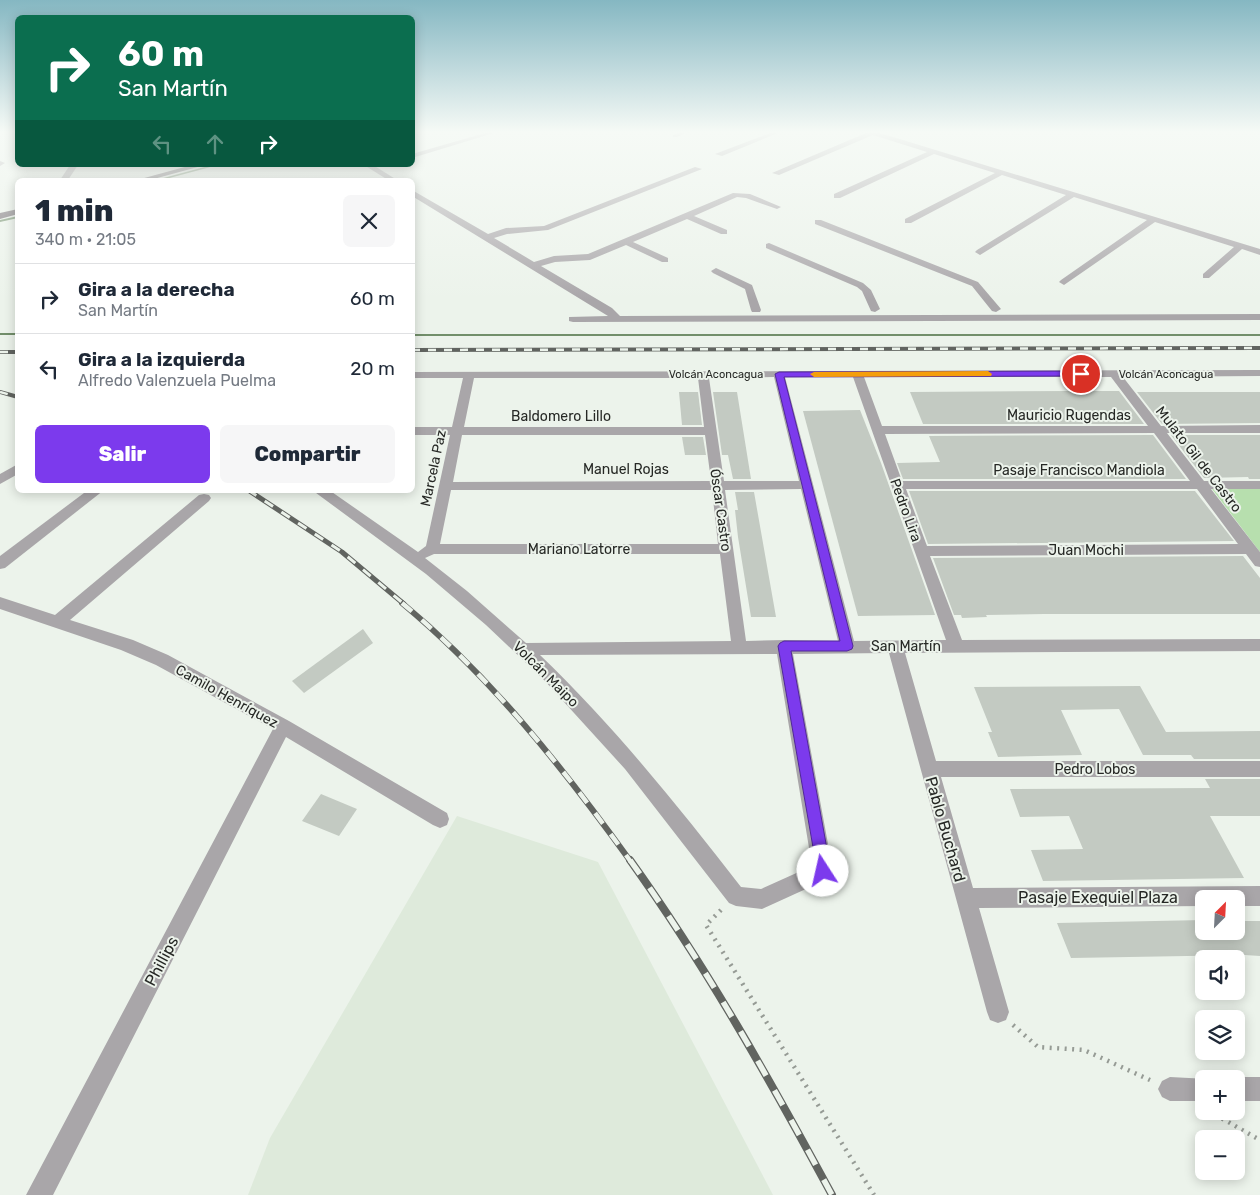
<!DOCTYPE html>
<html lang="es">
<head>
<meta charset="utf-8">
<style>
	:root { --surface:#fff; --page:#f6f6f7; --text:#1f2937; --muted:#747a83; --line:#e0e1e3; --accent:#7c3aed }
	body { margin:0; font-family:Rubik,sans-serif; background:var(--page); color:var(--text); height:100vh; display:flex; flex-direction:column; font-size:19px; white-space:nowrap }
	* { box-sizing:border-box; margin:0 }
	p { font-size:16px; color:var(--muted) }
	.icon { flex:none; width:28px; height:28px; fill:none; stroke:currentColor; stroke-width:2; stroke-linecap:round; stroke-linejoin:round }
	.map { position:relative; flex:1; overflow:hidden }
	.drawer { position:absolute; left:15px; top:178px; width:400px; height:315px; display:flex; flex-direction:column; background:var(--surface); border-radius:8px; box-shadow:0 2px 12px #0003 }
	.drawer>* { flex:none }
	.hud { position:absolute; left:15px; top:15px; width:400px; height:152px; border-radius:8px; box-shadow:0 2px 12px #0003; background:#0b6e4f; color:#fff; overflow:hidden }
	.needle { width:32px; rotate:24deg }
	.fabs { position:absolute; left:1195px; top:890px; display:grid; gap:10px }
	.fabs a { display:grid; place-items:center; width:50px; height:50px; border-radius:8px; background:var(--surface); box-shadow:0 2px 12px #0003; font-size:25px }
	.pin { position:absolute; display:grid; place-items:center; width:42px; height:42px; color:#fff; margin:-21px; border:2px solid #fff; border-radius:50%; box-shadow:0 1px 5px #0007 }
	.me { position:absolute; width:55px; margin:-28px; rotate:350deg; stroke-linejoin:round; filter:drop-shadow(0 0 4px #0008) }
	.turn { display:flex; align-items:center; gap:18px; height:105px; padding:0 20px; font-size:22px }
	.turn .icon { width:65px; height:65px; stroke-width:2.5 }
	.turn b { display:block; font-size:35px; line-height:42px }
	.lanes { display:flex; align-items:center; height:48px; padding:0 20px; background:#0003; justify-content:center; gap:25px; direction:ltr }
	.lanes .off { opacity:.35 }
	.round { display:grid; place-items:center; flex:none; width:52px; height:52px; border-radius:8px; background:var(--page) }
	.head { display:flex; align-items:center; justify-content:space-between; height:85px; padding:0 20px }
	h1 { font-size:30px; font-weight:800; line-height:38px }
	.action { display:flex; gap:10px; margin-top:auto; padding:10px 20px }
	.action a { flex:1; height:58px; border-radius:8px; background:var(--accent); color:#fff; font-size:20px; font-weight:800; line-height:58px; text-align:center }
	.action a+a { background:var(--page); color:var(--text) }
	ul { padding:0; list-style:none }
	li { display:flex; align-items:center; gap:15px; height:70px; padding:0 20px; border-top:1px solid var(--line) }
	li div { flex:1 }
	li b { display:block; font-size:19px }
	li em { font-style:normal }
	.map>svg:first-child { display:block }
</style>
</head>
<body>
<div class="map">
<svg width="1260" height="1195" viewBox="0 0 1260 1195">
	<rect width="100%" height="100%" fill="#ecf3eb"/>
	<path fill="#deeadb" d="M457,816L598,862L773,1195H248L270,1138Z"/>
	<path fill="#b7dfae" d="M1212,489H1260V552Z"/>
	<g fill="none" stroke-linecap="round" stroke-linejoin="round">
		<g fill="#728f6b" fill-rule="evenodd">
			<path d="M212,165H218L162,180H156Z"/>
			<path d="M18,216V218L0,222V220Z"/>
			<rect x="0" y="333" width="18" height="2"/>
			<rect x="412" y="334" width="848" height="2"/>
		</g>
	</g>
	<g fill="#c3cac2">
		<path d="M1069,391H1119L1144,424H923L910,392Z"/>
		<path d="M679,392H698L702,425H682Z"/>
		<path d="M713,392H737L751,479H733L728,455H722Z"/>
		<path d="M1137,392H1260V423L1162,424Z"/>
		<path d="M860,410L881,463L935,615L858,616L803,411Z"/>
		<path d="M1153,435L1186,479H903L897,463L940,462L929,436Z"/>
		<path d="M1171,435H1260V479H1249L1248,477L1204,478Z"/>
		<path d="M682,437H703L706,455H685Z"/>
		<path d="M909,491H1195L1234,541L928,544Z"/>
		<path d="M735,492H754L776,617H751L738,537L735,510H738Z"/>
		<path d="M1243,556L1260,578V614H1044L986,615L987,617L962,618L961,615H954L933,558Z"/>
		<path d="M363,629L373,643L304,693L292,681Z"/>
		<path d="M1140,686L1166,732L1260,731V759H1194L1191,755H1143L1119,709L1061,710L1082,755L998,757L988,732H992L974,687Z"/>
		<path d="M1205,779H1260V816H1210L1244,878L1043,881L1031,850L1083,849L1069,816L1020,817L1010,789L1210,788Z"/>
		<path d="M321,794L357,809L339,836L302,821Z"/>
		<path d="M1204,920V931H1236V921H1260V956L1245,955L1071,958L1057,923Z"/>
	</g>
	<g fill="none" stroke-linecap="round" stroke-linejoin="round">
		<g stroke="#969b95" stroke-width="4.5" stroke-dasharray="2 5.5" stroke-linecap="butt">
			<path d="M721,910L706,925L874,1195"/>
			<path d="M1013,1025L1038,1047L1084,1050L1150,1080"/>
			<path d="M1209,1111L1258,1139"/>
		</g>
		<g fill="#a9a6a9" fill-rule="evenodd">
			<path d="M485,133H494L412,158V154Z"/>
			<path d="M678,133H686L677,137H673V135Z"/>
			<path d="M770,133H778L722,156L715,154Z"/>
			<path d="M866,133H880L1260,249V255L1242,249L1209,278H1203V274L1234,247L1155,222L1064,285L1059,282L1061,280L1147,220L1074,197L980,255L975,252L977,250L1066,195L1002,175L911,223H905V219L995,173L934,154L840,198H834V194L927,152L873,135L779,175L772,173Z"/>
			<path d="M0,161L5,163L0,166Z"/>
			<path d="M70,165H78L68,180H60Z"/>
			<path d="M364,165H373L397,180H388Z"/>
			<path d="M695,167L702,169L548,230L507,234L494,238L534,262L554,256L588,254L733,193L750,194L781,207L777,209L746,198L737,197L694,216L727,230V234H721L687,219L633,242L668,258V262H662L626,245L590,260L555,262L541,266L612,308L620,316L1260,314V320L573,322L569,321V317L608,316L412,196V190L488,234L506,228L544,226Z"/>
			<path d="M815,220H821L978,282L1001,309L996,312L992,311L972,286L815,224Z"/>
			<path d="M769,243L863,283L871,290L880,309L875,312L871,311L862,291L857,287L766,248V244Z"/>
			<path d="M716,268L752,285L761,310L760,312H752L751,310L745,289L713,273L711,271Z"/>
			<path d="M1260,370V376L1123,377L1161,426L1260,425V433H1167L1204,481H1260V489H1211L1260,552V567L1255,566L1246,554L930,556L962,640L1260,639V651L905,653L936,761H1260V777H941L973,888L1260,886V906H1236V899H1204V906L979,908L1009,1012L1006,1020L998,1023L990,1020L987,1012L889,653L793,654L833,871L830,878L762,909L736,906L729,903L625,769L544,680L486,625L426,574L312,490H329L418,552L426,546L450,435H412V427H452L463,378H412V372ZM774,377L799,481H724L709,378ZM785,377H853L946,640L854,641ZM864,377H1111L1148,426H882ZM474,378H698L704,427H464ZM1154,433L1190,481H902L885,434ZM462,435H705L711,481L453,482ZM801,489L838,641L784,640L746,641L725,490ZM906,489H1197L1238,544L927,546ZM451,490H712L718,544H440ZM434,554H720L731,641L526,643L467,591L425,558ZM777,654L812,866L761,889L741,887C678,806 614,726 540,655Z"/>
			<path d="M18,464V474L0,484V474Z"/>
			<path d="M88,490H104L5,568L0,569V556Z"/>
			<path d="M204,494L209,495L211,498L209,501L70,620L133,640L168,655L289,721L447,813L449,819L447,825L440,828L433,825L286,737L53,1195H26L273,729L156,665L121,650L0,609V597L55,615L199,495Z"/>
			<path d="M1170,1077L1208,1079H1204V1101H1170L1162,1097L1158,1089L1162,1081Z"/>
			<path d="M1236,1077H1260V1101H1236V1079H1232Z"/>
		</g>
		<g fill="#6e676d" fill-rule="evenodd">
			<path d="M192,165H205L150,180H137Z"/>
			<path d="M18,209V214L0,219V213Z"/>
		</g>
		<g stroke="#616460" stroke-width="4">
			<g id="rail-far3">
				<path d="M412,350L1260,348"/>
				<path d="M0,352H18"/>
				<path d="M0,392L18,397"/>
			</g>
		</g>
		<g stroke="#616460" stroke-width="5">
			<path id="rail-far2" d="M248,490L342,552L404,604"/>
		</g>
		<g stroke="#616460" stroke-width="6">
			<path id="rail-far1" d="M402,603C491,677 564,769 631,862"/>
		</g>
		<g stroke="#616460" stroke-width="8">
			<path id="rail" d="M630,860C706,966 770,1080 832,1195"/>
		</g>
		<use href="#rail-far3" stroke="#ecf3eb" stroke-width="2.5" stroke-dasharray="8" stroke-linecap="butt"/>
		<use href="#rail-far2" stroke="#ecf3eb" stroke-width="3" stroke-dasharray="10" stroke-linecap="butt"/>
		<use href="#rail-far1" stroke="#ecf3eb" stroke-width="4.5" stroke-dasharray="13" stroke-linecap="butt"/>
		<use href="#rail" stroke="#ecf3eb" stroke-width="5.5" stroke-dasharray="17" stroke-linecap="butt"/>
	</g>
	<linearGradient id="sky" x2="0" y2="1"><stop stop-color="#85b7c2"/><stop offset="0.44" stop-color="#f6faf6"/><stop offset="1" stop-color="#f6faf6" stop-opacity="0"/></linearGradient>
	<rect width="1260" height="300" fill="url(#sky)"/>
	<path fill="#7c3aed" stroke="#51269a" d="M1081,371L1084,372V376L784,377L853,646L852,649L847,651H791L831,871L828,876L823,878L818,876L778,646L780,643L784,641H840L775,374L779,372Z"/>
	<path fill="#f59e0b" d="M988,371L992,374L991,376L814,377L810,374L814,372Z"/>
	<g text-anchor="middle" stroke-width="4" stroke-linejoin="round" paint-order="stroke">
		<g font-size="11" fill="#262825" stroke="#ecf3eb">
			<text x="716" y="378">Volcán Aconcagua</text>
			<text x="1166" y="378">Volcán Aconcagua</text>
		</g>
		<g font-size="14" fill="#262825" stroke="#ecf3eb">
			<text x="1069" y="420">Mauricio Rugendas</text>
			<text x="561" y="421">Baldomero Lillo</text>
			<text transform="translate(1199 459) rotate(52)" y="5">Mulato Gil de Castro</text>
			<text transform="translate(433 468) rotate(-78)" y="5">Marcela Paz</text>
			<text x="626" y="474">Manuel Rojas</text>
			<text x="1079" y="475">Pasaje Francisco Mandiola</text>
			<text transform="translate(721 510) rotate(82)" y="5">Óscar Castro</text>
			<text transform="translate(906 510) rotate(70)" y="5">Pedro Lira</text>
			<text x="579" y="554">Mariano Latorre</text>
			<text x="1086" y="555">Juan Mochi</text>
			<text x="906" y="651">San Martín</text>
			<text transform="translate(546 674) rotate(45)" y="5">Volcán Maipo</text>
			<text transform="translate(227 696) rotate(29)" y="5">Camilo Henríquez</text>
			<text x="1095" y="774">Pedro Lobos</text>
		</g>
		<g font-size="16" fill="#262825" stroke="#ecf3eb">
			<text transform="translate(946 829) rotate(74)" y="6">Pablo Buchard</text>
			<text x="1098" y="903">Pasaje Exequiel Plaza</text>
			<text transform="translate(161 961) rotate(-62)" y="6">Phillips</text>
		</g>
	</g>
</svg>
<div class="fabs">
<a><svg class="needle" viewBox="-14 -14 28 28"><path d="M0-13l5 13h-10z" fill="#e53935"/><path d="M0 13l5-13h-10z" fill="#747a83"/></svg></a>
<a><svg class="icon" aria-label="sound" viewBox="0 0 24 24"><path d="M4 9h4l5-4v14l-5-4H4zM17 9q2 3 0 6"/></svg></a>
<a><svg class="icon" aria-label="layers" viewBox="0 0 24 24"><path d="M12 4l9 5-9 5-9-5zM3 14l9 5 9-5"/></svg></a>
<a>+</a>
<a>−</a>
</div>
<div class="pin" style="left:1081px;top:374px;background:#d93025"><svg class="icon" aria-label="arrive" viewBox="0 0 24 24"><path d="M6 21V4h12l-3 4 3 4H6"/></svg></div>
<svg class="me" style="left:823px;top:871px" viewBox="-20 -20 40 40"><circle r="19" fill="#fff"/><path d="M0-13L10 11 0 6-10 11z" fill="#7c3aed"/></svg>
<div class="hud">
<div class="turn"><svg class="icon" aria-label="right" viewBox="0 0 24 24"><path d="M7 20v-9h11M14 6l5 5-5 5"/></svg><div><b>60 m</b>San Martín</div></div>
<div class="lanes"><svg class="icon off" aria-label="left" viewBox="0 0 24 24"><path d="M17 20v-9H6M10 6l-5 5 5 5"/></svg><svg class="icon off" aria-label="ahead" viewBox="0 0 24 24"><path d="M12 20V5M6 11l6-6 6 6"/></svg><svg class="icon" aria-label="right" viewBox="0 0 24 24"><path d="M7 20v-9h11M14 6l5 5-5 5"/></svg></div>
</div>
<section class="drawer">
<div class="head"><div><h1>1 min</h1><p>340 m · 21:05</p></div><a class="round"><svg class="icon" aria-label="close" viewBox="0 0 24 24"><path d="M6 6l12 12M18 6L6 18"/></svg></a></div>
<ul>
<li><svg class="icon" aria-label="right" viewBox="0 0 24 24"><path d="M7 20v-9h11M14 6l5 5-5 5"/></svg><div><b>Gira a la derecha</b><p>San Martín</p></div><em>60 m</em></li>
<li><svg class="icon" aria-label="left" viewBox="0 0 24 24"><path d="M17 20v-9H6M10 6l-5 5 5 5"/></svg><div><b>Gira a la izquierda</b><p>Alfredo Valenzuela Puelma</p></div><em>20 m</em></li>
</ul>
<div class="action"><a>Salir</a><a>Compartir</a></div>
</section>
</div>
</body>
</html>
